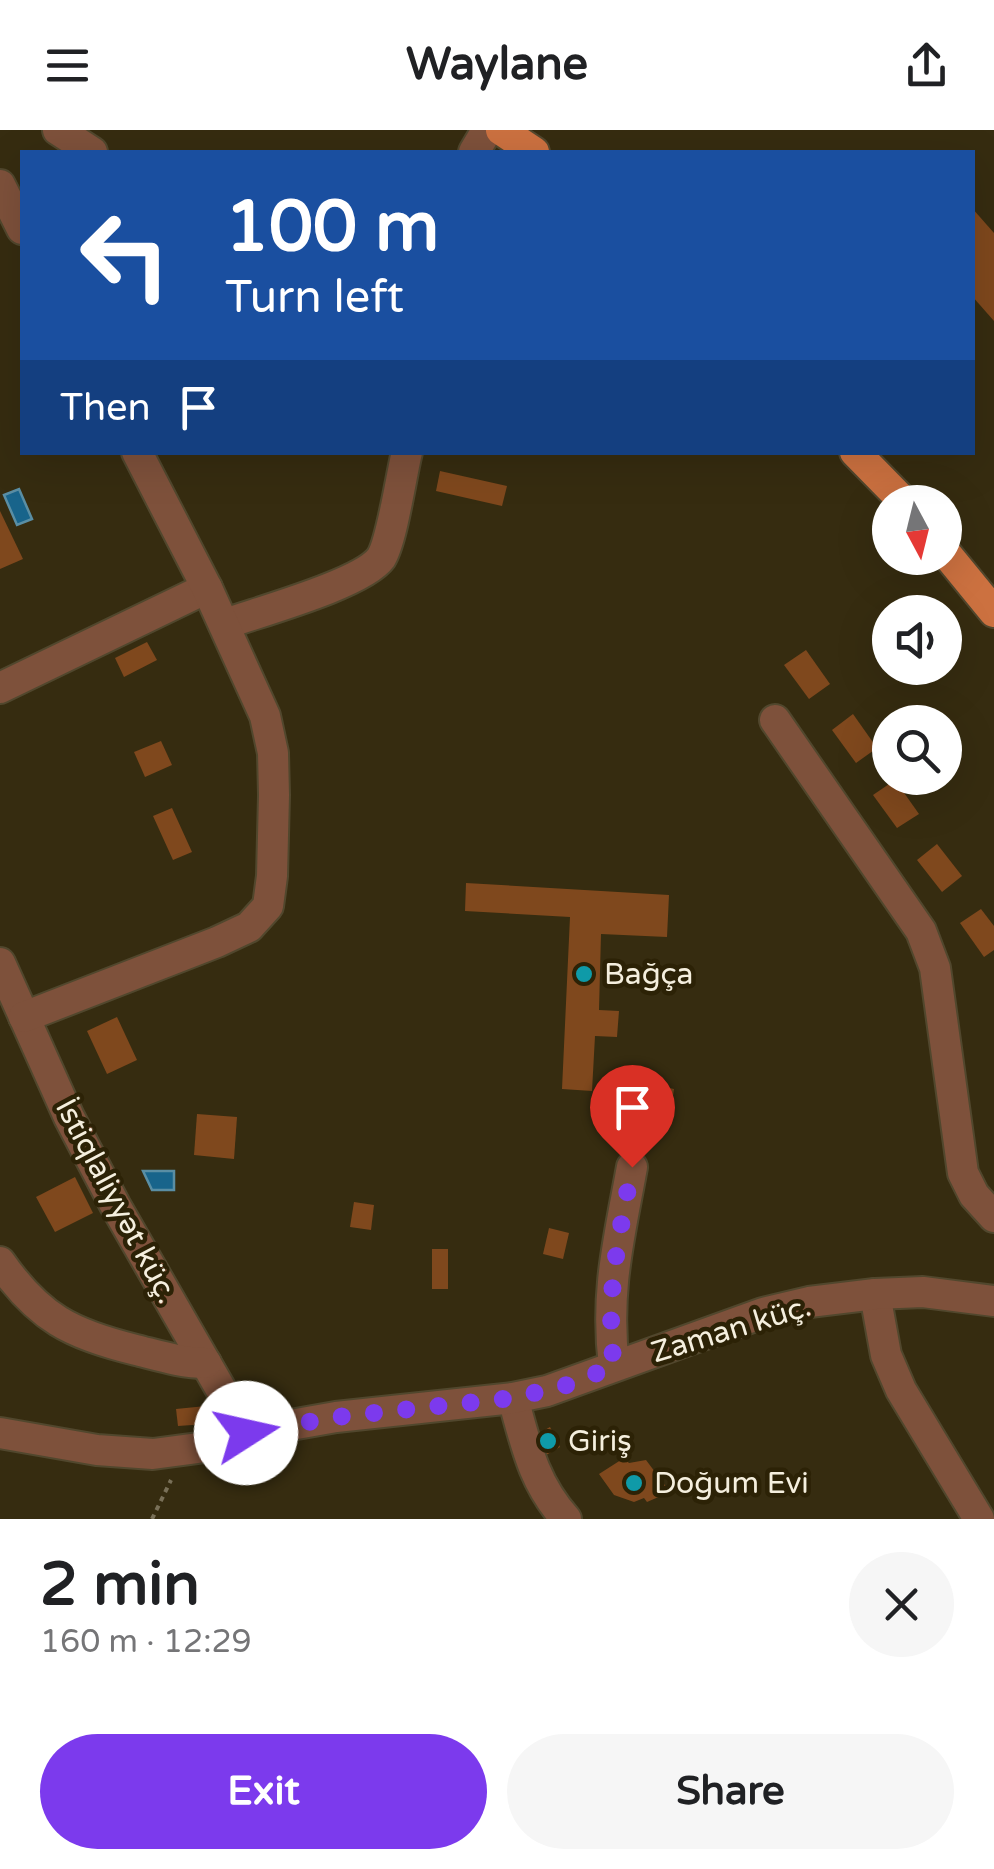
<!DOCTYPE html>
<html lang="en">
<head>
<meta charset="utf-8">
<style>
	:root { --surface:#fff; --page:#f6f6f6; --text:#202124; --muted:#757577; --accent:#7c3aed }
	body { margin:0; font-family:"Varela Round",sans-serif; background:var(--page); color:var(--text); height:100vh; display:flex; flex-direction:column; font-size:38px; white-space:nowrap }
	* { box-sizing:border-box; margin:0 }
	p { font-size:32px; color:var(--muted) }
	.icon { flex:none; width:55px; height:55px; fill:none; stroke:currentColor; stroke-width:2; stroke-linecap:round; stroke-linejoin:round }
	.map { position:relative; height:1389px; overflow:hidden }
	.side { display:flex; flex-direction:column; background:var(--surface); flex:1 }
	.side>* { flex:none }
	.banner { position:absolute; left:20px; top:20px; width:955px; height:305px; border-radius:0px; box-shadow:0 10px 40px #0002; background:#1a4fa0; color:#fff; overflow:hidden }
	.needle { width:65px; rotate:173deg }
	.fabs { position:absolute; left:872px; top:355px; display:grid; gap:20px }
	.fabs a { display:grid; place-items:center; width:90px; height:90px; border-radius:50%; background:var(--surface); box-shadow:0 10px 40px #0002; font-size:50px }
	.pin { position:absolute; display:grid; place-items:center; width:85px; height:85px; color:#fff; margin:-102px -42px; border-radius:50% 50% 50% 0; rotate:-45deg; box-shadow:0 0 10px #0007 }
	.pin .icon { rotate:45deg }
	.me { position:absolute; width:110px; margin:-55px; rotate:80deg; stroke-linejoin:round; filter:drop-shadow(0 0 8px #0008) }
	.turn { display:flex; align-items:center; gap:35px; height:210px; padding:0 40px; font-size:45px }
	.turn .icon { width:130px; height:130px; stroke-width:2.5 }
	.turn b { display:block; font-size:70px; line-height:85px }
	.then { display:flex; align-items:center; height:95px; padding:0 40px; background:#0003; gap:20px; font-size:38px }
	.round { display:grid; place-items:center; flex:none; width:105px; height:105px; border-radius:52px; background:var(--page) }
	.headline { display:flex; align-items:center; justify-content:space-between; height:170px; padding:0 40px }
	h1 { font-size:60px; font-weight:800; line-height:75px }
	.primary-button { display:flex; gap:20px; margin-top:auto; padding:20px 40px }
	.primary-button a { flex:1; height:115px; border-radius:60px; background:var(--accent); color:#fff; font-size:40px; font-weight:800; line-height:115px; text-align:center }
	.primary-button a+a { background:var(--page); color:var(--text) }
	header { display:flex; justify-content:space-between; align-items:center; height:130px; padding:0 40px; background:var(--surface); font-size:45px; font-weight:800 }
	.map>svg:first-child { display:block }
</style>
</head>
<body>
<header><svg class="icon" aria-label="menu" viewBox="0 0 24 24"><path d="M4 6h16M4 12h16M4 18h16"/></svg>Waylane<svg class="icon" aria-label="share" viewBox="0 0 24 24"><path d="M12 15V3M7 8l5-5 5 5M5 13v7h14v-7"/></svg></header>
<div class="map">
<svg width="994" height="1389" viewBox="0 0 994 1389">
	<rect width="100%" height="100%" fill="#362c10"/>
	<g fill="#18648b" stroke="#5a8ea4" stroke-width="2.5">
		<path d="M19,359L32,389L17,395L4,365Z"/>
		<path d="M143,1041H174V1060H152Z"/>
	</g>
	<g fill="#7f481d">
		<path d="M972,78L994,103V191L972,166Z"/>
		<path d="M440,341L507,356L502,376L436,361Z"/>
		<path d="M0,381L23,429L0,439Z"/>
		<path d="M147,512L157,530L124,547L115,528Z"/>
		<path d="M806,520L830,554L809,569L784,535Z"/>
		<path d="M853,584L877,618L856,633L832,600Z"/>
		<path d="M161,611L172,635L145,647L134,622Z"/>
		<path d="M895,650L919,684L897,698L873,665Z"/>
		<path d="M172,678L192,722L173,730L153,686Z"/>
		<path d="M937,714L962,746L942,762L917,730Z"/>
		<path d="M466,753L669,765L667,807L601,804L599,880L619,881L617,907L595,906L592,961L562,959L570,787L465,781Z"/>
		<path d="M981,779L994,796V820L984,827L960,793Z"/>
		<path d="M117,887L137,930L107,944L87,901Z"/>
		<path d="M660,956L674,959L669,994L654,992Z"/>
		<path d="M197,984L237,987L234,1029L194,1025Z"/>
		<path d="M75,1047L93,1083L55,1102L36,1067Z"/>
		<path d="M354,1072L374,1075L371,1100L350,1097Z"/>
		<path d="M549,1098L569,1103L563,1129L543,1124Z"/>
		<rect x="432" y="1119" width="16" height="40"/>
		<path d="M206,1276L207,1294L178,1296L176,1279Z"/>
		<path d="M550,1297L560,1317L546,1325L536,1305Z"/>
		<path d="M624,1328L629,1333L646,1330L670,1362L647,1372L644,1368L634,1372L614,1365L599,1344Z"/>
	</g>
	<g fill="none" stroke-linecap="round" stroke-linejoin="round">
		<g stroke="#51472d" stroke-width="34">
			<g id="minor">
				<path d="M58,0L92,22"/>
				<path d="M474,22L487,0"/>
				<path d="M0,55L22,99"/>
				<path d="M225,494C258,482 362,454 381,428C392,411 401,346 407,322"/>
				<path d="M0,558L207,458"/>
				<path d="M775,590L921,801L935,838L963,1043L974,1065L994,1087"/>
				<path d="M0,833L69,987L115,1075L246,1303"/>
				<path d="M24,887L217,812L249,797L268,776L272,746L274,665L273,623L265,586L207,458L137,322"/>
				<path d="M0,1132C39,1188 71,1204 136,1220C160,1226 182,1233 206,1233"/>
				<path d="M875,1164L886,1225L901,1260L979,1389"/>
				<path d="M614,1236C605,1162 619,1109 632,1037"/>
				<path d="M513,1268C526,1315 533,1352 566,1389"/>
				<path d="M0,1303L97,1320L153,1324L198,1318L246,1303L336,1287L513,1268L547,1261L763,1183L809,1172L875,1164L923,1162L994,1171"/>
			</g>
		</g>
		<g stroke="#51472d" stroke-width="34">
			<g id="major">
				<path d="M501,0L534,22"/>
				<path d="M855,322L904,372"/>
				<path d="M945,422L994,482"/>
			</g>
		</g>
		<path stroke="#797058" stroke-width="4" stroke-dasharray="5 5" stroke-linecap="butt" d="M152,1389L171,1350"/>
		<use href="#minor" stroke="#7e513b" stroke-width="30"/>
		<use href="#major" stroke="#cc7140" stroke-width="30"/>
	</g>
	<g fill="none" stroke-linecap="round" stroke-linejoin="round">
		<path stroke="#7c3aed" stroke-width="18" stroke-dasharray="0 32.4" d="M246,1303L336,1287L513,1268L571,1254L614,1236C605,1164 619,1108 632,1037"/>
	</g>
	<g fill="#0f9aa8" stroke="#2c2206" stroke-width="4">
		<circle cx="584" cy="844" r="10"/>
		<circle cx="548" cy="1311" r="10"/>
		<circle cx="634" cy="1353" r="10"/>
	</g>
	<g text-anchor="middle" stroke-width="9" stroke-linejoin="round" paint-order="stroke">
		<g font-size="30" fill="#f5efde" stroke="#2c2206" text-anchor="start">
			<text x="604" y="854">Bağça</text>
			<text x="568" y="1321">Giriş</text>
			<text x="654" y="1363">Doğum Evi</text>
		</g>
		<g font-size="30" fill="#f5efde" stroke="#2c2206">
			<text transform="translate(117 1071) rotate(62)" y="10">İstiqlaliyyət küç.</text>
			<text transform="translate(731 1199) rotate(-17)" y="10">Zaman küç.</text>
		</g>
	</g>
</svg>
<div class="fabs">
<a><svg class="needle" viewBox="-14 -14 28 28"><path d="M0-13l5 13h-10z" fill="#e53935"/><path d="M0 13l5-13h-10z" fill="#757577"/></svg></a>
<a><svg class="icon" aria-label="sound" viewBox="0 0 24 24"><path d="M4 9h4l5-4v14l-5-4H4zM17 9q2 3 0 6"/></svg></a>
<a><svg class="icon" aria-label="search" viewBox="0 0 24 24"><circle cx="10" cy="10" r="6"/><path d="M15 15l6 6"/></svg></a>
</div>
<div class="pin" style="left:632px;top:1037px;background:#d93025"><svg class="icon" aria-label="arrive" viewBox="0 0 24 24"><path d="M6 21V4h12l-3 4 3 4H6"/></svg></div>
<svg class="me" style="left:246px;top:1303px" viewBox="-20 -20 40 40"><circle r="19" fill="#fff"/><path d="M0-13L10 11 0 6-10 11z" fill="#7c3aed"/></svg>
<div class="banner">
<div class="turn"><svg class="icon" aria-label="left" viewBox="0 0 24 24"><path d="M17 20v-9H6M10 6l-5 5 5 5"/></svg><div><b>100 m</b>Turn left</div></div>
<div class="then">Then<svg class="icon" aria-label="arrive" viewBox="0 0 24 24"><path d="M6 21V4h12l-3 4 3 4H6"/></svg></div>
</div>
</div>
<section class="side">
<div class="headline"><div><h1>2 min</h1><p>160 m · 12:29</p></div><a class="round"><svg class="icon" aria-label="close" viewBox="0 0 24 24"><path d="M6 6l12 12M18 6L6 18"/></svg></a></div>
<div class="primary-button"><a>Exit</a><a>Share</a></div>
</section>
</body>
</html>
